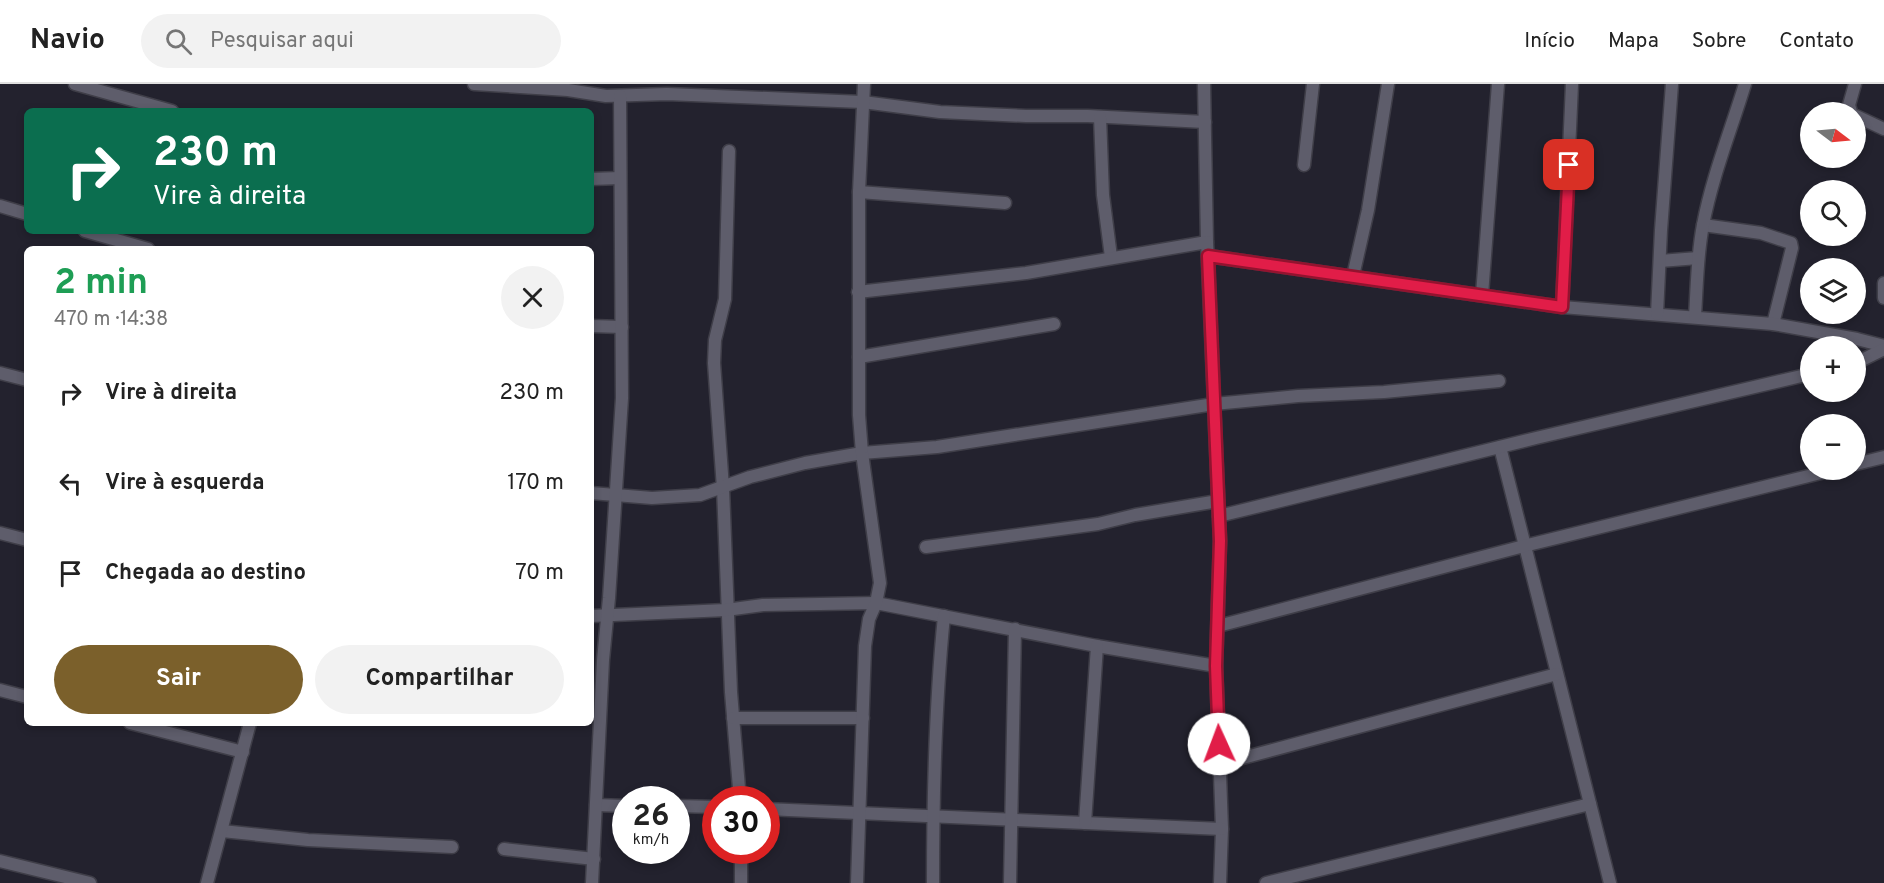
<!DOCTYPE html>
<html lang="pt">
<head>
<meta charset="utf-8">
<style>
	:root { --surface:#fff; --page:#f2f2f2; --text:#222; --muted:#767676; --line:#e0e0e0; --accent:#7b602b }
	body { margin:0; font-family:Overpass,sans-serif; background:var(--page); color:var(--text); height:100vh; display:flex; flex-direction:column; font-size:22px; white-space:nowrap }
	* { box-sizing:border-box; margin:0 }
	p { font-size:20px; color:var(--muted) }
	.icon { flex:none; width:33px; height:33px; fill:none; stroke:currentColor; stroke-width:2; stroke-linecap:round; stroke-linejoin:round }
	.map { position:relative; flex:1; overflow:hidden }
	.side { position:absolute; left:24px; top:162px; width:570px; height:480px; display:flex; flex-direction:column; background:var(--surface); border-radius:9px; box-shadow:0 3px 9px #0003 }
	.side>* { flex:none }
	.top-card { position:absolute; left:24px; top:24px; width:570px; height:126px; border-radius:9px; box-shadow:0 3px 9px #0003; background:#0b6e4f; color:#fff; overflow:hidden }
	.needle { width:39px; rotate:106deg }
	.tools { position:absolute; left:1800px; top:18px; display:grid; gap:12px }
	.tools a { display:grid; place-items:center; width:66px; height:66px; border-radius:50%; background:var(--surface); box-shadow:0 3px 9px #0003; font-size:30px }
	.speed { position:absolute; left:612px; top:702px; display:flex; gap:12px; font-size:30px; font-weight:700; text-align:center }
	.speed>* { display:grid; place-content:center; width:78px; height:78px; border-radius:50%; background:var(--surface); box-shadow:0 3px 9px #0003; line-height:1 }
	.speed small { font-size:15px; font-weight:400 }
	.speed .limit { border:9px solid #d22; background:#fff; color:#111 }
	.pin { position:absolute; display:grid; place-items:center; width:51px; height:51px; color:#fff; margin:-26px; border-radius:12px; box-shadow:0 3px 9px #0006 }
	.me { position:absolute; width:66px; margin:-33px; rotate:358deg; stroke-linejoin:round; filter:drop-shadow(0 0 4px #0008) }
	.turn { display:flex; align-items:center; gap:21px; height:126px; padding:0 30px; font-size:27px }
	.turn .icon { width:78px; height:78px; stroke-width:2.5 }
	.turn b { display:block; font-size:42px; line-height:51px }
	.round { display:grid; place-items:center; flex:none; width:63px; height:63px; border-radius:32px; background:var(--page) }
	.summary { display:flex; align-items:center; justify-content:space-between; height:102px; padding:0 30px }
	h1 { font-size:36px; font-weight:700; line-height:45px; color:#1e9e55 }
	.action { display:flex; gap:12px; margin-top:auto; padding:12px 30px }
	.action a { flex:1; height:69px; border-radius:36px; background:var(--accent); color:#fff; font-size:24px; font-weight:700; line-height:69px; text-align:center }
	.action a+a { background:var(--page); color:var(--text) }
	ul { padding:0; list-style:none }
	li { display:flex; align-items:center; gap:18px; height:90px; padding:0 30px }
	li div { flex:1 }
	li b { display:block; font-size:22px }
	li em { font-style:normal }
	header { display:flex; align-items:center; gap:36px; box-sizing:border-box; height:84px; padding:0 30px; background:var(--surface); border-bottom:2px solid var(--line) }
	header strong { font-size:28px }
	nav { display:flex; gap:33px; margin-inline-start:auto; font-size:21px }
	.search { width:420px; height:54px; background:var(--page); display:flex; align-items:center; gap:15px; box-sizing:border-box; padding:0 21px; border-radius:33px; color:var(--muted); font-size:22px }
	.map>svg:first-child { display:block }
</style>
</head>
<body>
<header>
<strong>Navio</strong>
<div class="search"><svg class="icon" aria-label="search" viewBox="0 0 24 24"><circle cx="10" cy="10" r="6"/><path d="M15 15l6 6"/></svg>Pesquisar aqui</div>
<nav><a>Início</a><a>Mapa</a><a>Sobre</a><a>Contato</a></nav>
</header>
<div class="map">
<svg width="1884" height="799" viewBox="0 0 1884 799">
	<rect width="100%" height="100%" fill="#23222e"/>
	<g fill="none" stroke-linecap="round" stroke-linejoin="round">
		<g stroke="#3f3e48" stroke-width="15">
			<g id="street">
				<path d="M75,0L172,27"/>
				<path d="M474,0L568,6L606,12L667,10L863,18L940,28L1026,32H1088L1205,38"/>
				<path d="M1204,0L1207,158L1220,457L1216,582L1222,745L1220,799"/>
				<path d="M1851,28L1849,21L1855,0"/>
				<path d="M1856,32L1884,45"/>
				<path d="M1100,33L1103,111L1111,173"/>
				<path d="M729,67L725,215L715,256L714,279L723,404L731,608L740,716"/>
				<path d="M1304,81L1313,0"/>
				<path d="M591,95L620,94"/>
				<path d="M859,108L1005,119"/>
				<path d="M0,122L27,130"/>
				<path d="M1703,141L1761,149L1791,159L1792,164L1773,240"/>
				<path d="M85,147L148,165"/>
				<path d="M1208,172L1562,223L1773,240L1857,255L1884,262"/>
				<path d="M1660,177L1698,174"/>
				<path d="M1353,192L1368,126L1388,0"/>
				<path d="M1884,199V214"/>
				<path d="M858,208L1026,189L1207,158"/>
				<path d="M1482,211L1498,0"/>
				<path d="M1562,223L1572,0"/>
				<path d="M1657,230L1661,146L1672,0"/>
				<path d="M1695,232C1697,202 1697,171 1703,141C1712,93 1731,46 1745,0"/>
				<path d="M591,242L622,243"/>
				<path d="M859,273L1054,240"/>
				<path d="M1856,279L1884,265"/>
				<path d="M0,289L27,296"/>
				<path d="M1500,363L1610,799"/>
				<path d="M1856,380L1884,373"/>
				<path d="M591,409L652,414L700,411L750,393L805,379L862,369L937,363L1214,320L1298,312L1384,308L1499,297"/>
				<path d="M1219,432L1536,354L1810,290"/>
				<path d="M0,449L27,456"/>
				<path d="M926,463L1098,440L1135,431L1218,417"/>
				<path d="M591,532L726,526L763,521L876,519L1097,562L1216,582"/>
				<path d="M1218,542L1524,462L1833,386"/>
				<path d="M0,606L27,613"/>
				<path d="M733,634H863"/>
				<path d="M130,639L243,668"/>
				<path d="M1220,680L1557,590"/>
				<path d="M596,721L626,722"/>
				<path d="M676,722L716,723"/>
				<path d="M766,725L1222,745"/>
				<path d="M1085,739L1097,562"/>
				<path d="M222,747L308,756L452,763"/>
				<path d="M504,765L594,775"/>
				<path d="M741,766V799"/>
				<path d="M0,777L90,799"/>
				<path d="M207,799L250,639"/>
				<path d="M592,799L603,576L609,514L622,314L620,12"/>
				<path d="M857,799L865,562L869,535L876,519L880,499L862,369L859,331V108L864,0"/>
				<path d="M933,799C933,709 935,621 944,532"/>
				<path d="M1010,799L1015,545"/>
				<path d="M1266,799L1590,720"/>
			</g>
		</g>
		<use href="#street" stroke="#5e5d6b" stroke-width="12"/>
	</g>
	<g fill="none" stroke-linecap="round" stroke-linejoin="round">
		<g stroke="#92132f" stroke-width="15">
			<path id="route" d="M1219,660L1216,582L1220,457L1208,172L1562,223L1569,81"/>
		</g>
		<use href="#route" stroke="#e11d48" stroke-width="10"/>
	</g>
</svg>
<div class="tools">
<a><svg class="needle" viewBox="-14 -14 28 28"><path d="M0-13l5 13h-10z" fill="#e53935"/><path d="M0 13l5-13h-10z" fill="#767676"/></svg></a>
<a><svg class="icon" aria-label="search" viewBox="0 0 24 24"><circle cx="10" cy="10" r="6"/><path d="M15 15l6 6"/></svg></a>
<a><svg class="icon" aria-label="layers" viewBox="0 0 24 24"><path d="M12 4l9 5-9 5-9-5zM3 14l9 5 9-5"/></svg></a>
<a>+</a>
<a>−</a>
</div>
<div class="speed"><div>26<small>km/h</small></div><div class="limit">30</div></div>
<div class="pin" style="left:1569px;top:81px;background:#d93025"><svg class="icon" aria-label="arrive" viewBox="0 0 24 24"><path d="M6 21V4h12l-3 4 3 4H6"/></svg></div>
<svg class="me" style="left:1219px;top:660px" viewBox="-20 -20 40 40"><circle r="19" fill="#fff"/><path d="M0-13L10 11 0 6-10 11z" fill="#e11d48"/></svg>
<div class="top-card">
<div class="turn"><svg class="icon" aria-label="right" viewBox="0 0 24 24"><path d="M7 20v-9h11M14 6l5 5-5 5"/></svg><div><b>230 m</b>Vire à direita</div></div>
</div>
<section class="side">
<div class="summary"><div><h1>2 min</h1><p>470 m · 14:38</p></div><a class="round"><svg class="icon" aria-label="close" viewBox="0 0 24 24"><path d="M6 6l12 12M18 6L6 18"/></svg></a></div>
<ul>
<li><svg class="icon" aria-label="right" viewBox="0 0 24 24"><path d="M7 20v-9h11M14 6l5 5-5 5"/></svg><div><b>Vire à direita</b></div><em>230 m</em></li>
<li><svg class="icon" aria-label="left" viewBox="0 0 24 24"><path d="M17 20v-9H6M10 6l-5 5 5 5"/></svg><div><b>Vire à esquerda</b></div><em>170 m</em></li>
<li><svg class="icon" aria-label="arrive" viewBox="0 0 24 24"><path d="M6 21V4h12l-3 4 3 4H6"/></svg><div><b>Chegada ao destino</b></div><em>70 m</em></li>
</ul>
<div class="action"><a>Sair</a><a>Compartilhar</a></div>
</section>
</div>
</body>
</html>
